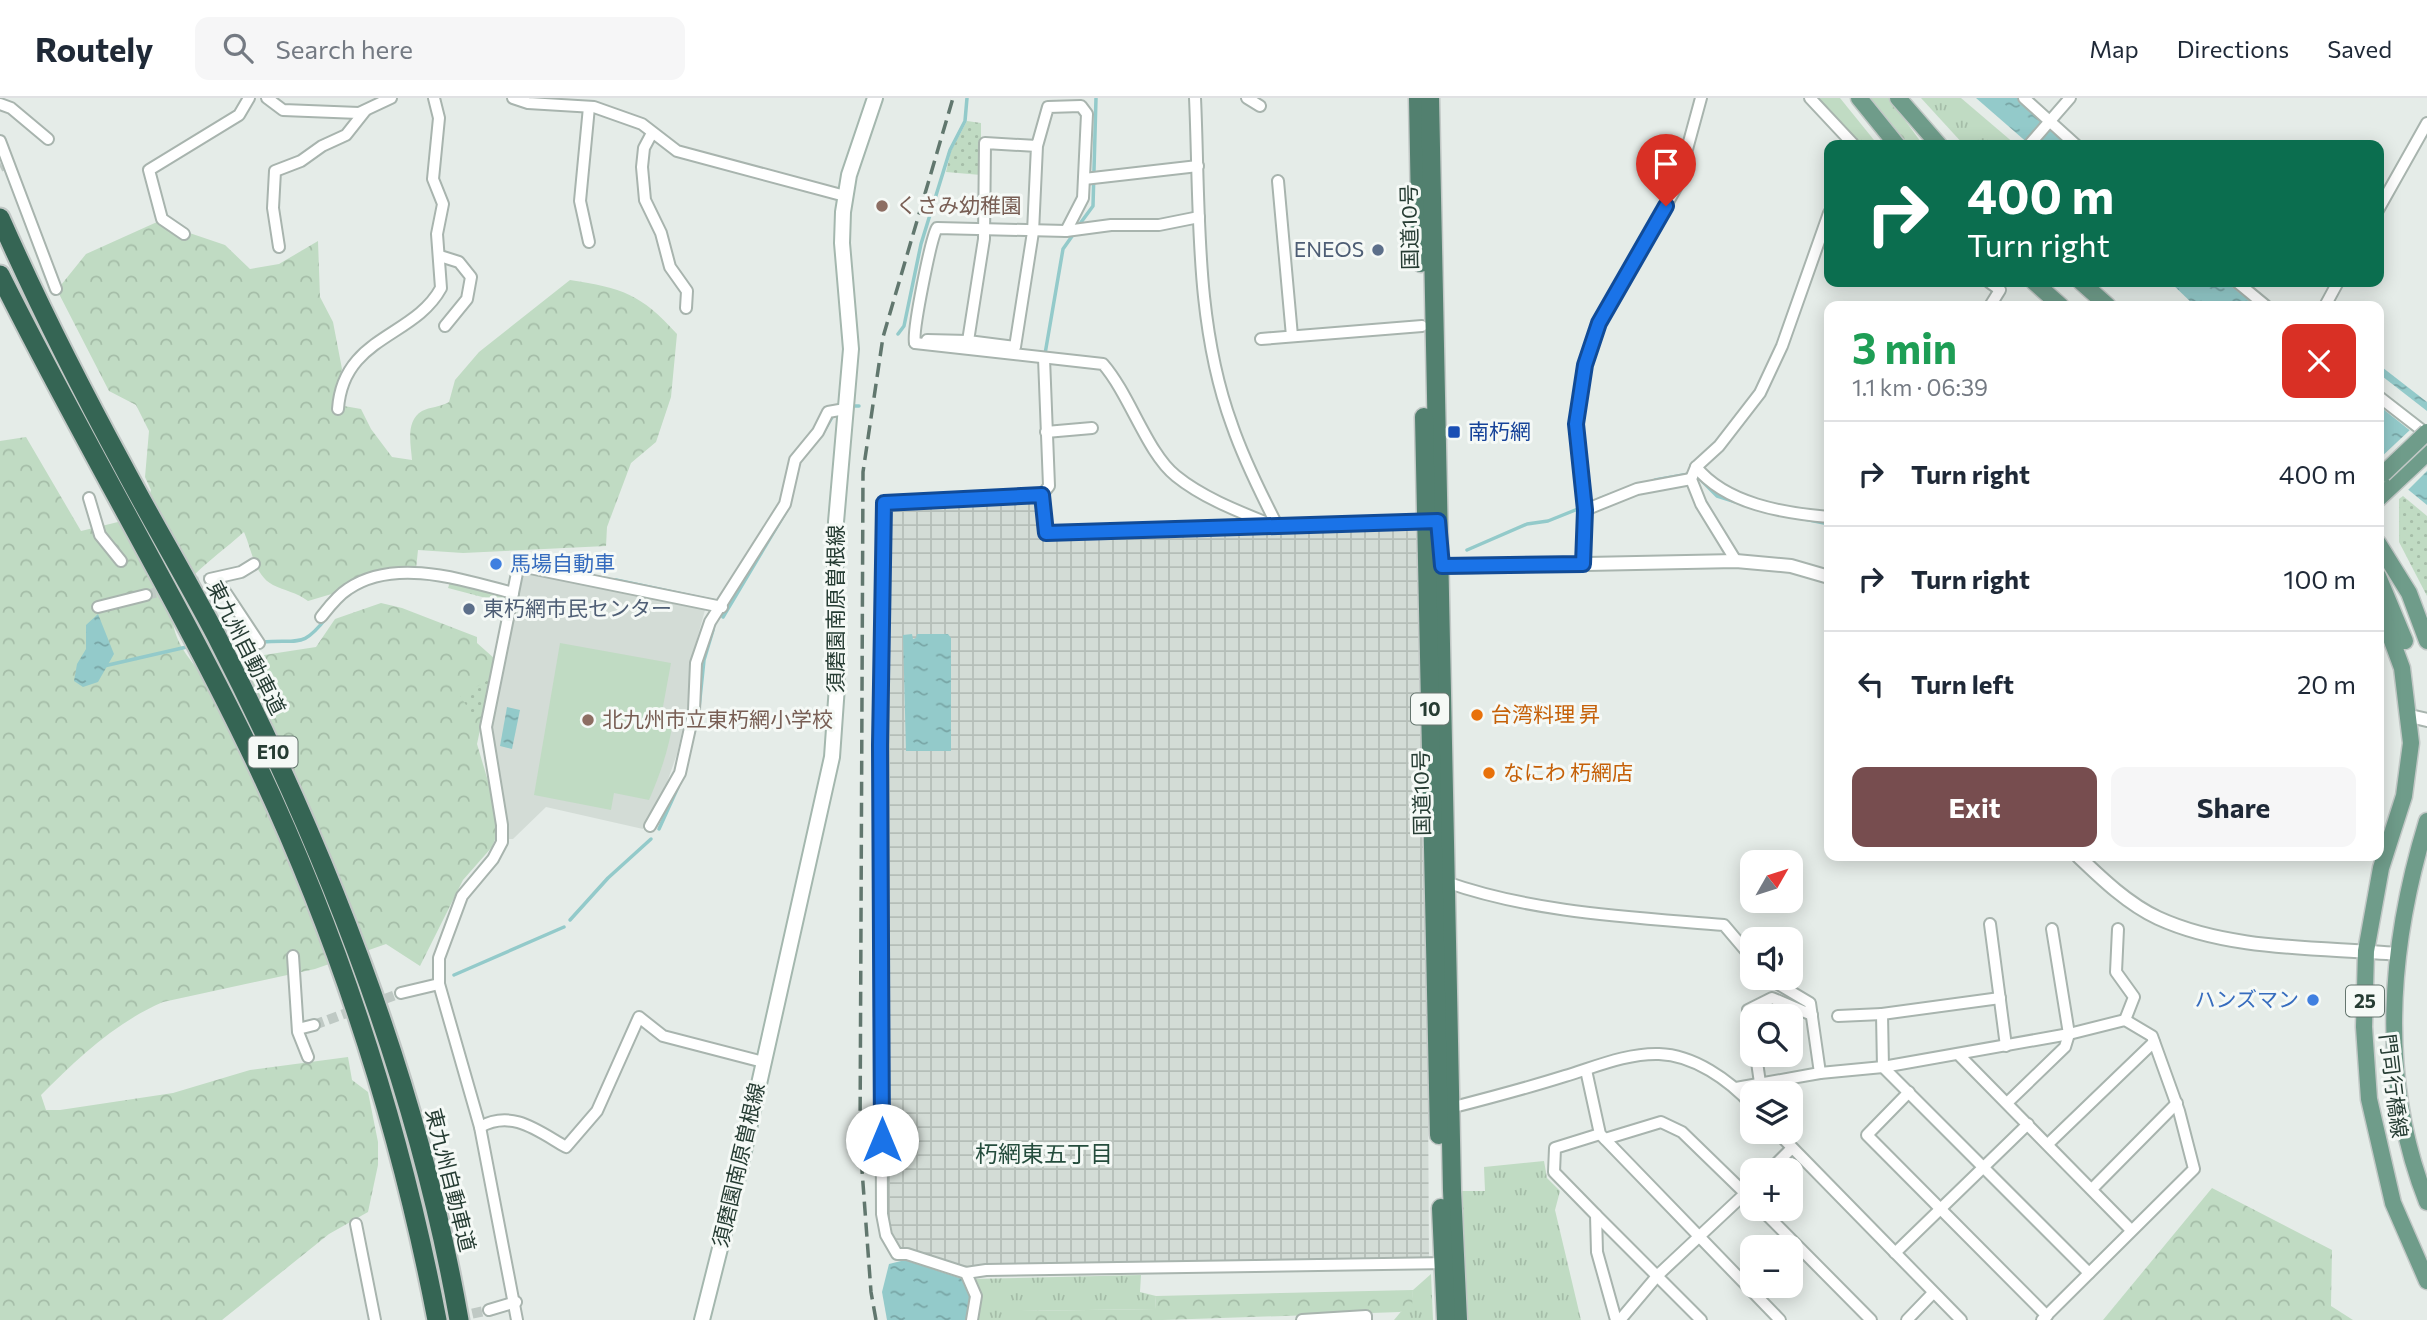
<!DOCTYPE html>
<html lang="en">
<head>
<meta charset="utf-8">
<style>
	:root { --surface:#fff; --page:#f6f6f7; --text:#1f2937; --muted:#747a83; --line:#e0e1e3; --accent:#774d4f }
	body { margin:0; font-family:Commissioner,"Noto Sans JP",sans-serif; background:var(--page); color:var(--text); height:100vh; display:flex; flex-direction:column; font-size:26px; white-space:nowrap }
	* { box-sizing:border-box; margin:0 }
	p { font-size:23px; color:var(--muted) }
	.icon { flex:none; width:38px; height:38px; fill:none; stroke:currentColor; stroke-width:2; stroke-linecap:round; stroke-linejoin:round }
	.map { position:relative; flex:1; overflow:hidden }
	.sheet { position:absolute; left:1824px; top:203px; width:560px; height:560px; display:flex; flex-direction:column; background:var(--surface); border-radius:14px; box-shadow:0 4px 18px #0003 }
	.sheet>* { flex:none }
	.guide { position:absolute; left:1824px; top:42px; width:560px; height:147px; border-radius:14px; box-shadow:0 4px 18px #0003; background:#0b6e4f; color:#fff; overflow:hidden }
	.needle { width:46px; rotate:51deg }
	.buttons { position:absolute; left:1740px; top:752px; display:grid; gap:14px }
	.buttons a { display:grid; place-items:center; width:63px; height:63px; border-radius:14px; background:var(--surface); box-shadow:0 4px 18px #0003; font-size:35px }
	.pin { position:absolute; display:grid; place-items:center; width:60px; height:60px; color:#fff; margin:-72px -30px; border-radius:50% 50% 50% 0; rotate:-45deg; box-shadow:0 0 7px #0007 }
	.pin .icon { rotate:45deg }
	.me { position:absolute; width:77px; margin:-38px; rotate:0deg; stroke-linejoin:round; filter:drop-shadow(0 0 5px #0008) }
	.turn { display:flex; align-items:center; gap:24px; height:147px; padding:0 28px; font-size:32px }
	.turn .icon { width:91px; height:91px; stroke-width:2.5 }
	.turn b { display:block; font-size:49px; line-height:60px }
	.round { display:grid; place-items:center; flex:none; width:74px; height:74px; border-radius:14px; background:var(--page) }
	.summary { display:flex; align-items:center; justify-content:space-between; height:119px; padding:0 28px }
	h1 { font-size:42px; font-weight:700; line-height:52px; color:#1e9e55 }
	.action { display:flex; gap:14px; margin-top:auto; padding:14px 28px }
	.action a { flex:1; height:80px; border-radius:14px; background:var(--accent); color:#fff; font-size:28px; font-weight:700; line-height:80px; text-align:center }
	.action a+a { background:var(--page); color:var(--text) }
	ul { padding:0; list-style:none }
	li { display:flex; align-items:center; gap:21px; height:105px; padding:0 28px; border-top:2px solid var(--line) }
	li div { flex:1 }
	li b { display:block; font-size:26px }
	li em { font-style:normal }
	header { display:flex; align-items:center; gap:42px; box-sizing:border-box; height:98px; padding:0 35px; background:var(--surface); border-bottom:2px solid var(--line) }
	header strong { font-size:33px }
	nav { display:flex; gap:38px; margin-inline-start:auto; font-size:24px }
	.search { width:490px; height:63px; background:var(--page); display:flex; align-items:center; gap:18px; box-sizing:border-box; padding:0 24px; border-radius:14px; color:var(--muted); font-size:26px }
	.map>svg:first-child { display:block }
</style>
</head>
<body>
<header>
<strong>Routely</strong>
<div class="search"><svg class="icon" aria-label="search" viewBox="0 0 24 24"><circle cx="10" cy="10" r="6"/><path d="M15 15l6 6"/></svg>Search here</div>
<nav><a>Map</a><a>Directions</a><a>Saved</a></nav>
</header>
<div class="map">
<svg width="2427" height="1222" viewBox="0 0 2427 1222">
	<defs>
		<pattern id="industrial-grid" width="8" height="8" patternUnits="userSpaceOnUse" patternTransform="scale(1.75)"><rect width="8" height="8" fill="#d3dcd6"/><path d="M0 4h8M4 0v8" fill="none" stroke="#b5beb8"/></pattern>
		<pattern id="grass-tufts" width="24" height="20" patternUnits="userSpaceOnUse" patternTransform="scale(1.75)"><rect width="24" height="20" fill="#c0dbc3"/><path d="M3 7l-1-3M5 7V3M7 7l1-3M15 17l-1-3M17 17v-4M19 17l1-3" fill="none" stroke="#a5bda8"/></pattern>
		<pattern id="forest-crowns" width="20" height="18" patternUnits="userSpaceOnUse" patternTransform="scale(1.75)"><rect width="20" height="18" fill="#c0dbc3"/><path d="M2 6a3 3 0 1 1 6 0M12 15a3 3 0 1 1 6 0" fill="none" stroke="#a5bda8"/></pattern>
		<pattern id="park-dots" width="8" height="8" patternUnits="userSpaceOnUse" patternTransform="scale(1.75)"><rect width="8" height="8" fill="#c0dbc3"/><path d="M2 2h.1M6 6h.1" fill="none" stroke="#a5bda8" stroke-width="1.8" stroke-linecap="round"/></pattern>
		<pattern id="water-ripples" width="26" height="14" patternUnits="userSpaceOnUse" patternTransform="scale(1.75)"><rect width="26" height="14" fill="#93caca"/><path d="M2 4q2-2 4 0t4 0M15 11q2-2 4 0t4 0" fill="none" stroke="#78a5a5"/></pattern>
	</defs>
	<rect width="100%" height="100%" fill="#e5ece8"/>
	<path fill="#d3dcd6" d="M525,472L705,512L694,552L690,598L677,656L665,690L643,731L546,709L513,741H504L486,645L521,475Z"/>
	<path fill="url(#industrial-grid)" d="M1042,397L1046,434L1425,424L1429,1167L966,1175L897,1156L886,1137L884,405Z"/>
	<g fill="url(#grass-tufts)">
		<path d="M1817,0H1840L1878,47H1862Z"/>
		<path d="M1921,0H1961L2015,46L1964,47Z"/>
		<path d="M450,484L506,499L505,505L448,490Z"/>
		<path d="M1544,1063L1547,1080L1560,1093L1555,1112L1581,1222H1467L1461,1093H1485L1484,1069Z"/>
		<path d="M1431,1176L1433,1222H1394L1404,1210L1411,1209L1413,1192Z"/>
		<path d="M1141,1177L1140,1194L1156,1198L1155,1211L1021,1213V1222H974L970,1181Z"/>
	</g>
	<g fill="url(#forest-crowns)">
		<path d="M1870,0H1889L1923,47H1909Z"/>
		<path d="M157,124L225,147L250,171L279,166L318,143L320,199L333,224L342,271L334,297L344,308L361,311L371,331L392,359L412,362C411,347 405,323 422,313C430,309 440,309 449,304L455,282L479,254L570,182C622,190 641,196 677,236L671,299L656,344L631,365L607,429L606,448L463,455L418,452L416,471L308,503C296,494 285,493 273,487C254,477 252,452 244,434C191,481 138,505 202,576L244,555L264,557L316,549L335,521L381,505L402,510L477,539V545L495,561L477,646L496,710L498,734L492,749L463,782L420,868L386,846L315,871L163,904C116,924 77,961 41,997L46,1012H60L173,995L250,972L348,959L352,982L368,994L378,1044V1067L368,1114L329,1136L222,1222H0V343L26,339L81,433L118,424L147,405L151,392L145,379L149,333L136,307L109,293L57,192L86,156Z"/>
		<path d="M2212,1090L2332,1152L2331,1208L2353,1222H2103Z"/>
		<path d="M1413,1192L1412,1209L1400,1214L1163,1222H1021L1020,1213L1155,1211L1156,1198Z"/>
	</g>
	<g fill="url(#park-dots)">
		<path d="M967,23L981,25V77L946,74L951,53Z"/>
		<path d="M2403,398L2427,418V498L2399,444V401Z"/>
		<path d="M492,580L483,619L472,616L460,598Z"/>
	</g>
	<path fill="#c0dbc3" d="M560,545L671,565L662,614L674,617C670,648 661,674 649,702L614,695L611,712L534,697Z"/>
	<g fill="url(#water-ripples)">
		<path d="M1976,0H2018L2069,47H2030Z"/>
		<path d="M2170,184H2226L2256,208H2195Z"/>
		<path d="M2378,266L2427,304V313L2378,275Z"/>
		<path d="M2378,307L2427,346V407L2378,367Z"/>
		<path d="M98,516L114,556L98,584L83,589L74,583L77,566L86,551V527Z"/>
		<path d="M912,536L913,541L916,540L917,536H948L951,540V653H906L903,537Z"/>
		<path d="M507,609L520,612L512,651L500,648Z"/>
		<path d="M905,1162L963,1181L970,1197L967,1222H887L882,1194L889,1166Z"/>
	</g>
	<path fill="#e5ece8" d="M2412,330L2427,341V373L2406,394L2378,372V362Z"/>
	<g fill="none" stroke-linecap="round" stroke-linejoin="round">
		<g stroke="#93caca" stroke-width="3.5">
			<path d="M1079,127L1093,108L1096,0"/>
			<path d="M898,236L904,228L921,146L950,52L965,23L967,0"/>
			<path d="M1045,256L1063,151L1075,134"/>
			<path d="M855,308H859"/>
			<path d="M821,338L832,319"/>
			<path d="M1697,378L1717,398L1739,405"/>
			<path d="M1655,382L1689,376"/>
			<path d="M1599,401L1615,395"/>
			<path d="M1804,421L1829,426"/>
			<path d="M1467,452L1527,426L1548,423L1583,409"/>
			<path d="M513,471L514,462L525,465"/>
			<path d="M616,482L720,504"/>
			<path d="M723,519L788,410"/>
			<path d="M262,544C300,541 302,551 327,519"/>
			<path d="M227,546L254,544"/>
			<path d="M104,568L191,548"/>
			<path d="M699,610L704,562L713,532"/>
			<path d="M659,731L678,689"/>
			<path d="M570,822L608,780L651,741"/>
			<path d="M454,877L564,829"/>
		</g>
		<g stroke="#bfc9c4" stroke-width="10" stroke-dasharray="10 5" stroke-linecap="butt">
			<path d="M0,69L2,68"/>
			<path d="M146,497L209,481"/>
			<path d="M314,927L401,895"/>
			<path d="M443,1222L489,1212"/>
		</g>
		<g stroke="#a8b4ae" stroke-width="14">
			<g id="minor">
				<path d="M267,0L283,12L359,15L391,0"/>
				<path d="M513,0L528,5L594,9L642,26L677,53L845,98"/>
				<path d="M1195,0C1200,108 1194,224 1232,327C1244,362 1261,396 1278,429"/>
				<path d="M1247,0L1260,8"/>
				<path d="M1810,0L1854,47"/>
				<path d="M2024,0L2076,47"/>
				<path d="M0,6L11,10L48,41"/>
				<path d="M589,9L580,103L589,144"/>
				<path d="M652,35L644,50L642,69L645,102L661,135L670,169L687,193L686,210"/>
				<path d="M0,43L56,191"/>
				<path d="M2029,47L2070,0"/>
				<path d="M1037,48L985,45L984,141L968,243L1015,249L1033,134L1037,48L1048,9L1081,8L1087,16L1083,100L1066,133"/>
				<path d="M1084,81L1198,68"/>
				<path d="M1278,83L1292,238"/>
				<path d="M2378,112L2427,25"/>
				<path d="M184,136L162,121L149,72L239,17L249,0"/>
				<path d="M279,149L273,110L275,73L301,63L322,48L346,37L365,13"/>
				<path d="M440,158L459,164L471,179L467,201L445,228"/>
				<path d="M1989,184L2000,192L1990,208"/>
				<path d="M2237,184L2266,208"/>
				<path d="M2325,208L2338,184"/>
				<path d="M1261,241L1422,228"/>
				<path d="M927,242L968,243"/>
				<path d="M915,245L1103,266C1130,297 1147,355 1176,378C1203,400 1240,414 1272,427"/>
				<path d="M915,245C912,234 931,140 937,130L1066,133L1111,127H1159L1199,119"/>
				<path d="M2378,298L2427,336"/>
				<path d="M338,311C343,238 414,240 441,190L437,136L443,106L433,81L439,20L434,0"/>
				<path d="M1046,334L1092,330"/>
				<path d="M1696,369C1726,406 1783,415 1829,419"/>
				<path d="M1042,397L1049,388L1044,260"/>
				<path d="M89,400L100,437L121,463"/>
				<path d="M1585,412L1637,391L1691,381"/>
				<path d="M1432,424L1046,435L1042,397L884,405L880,647L882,1116L886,1137L897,1156H907L966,1175L986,1172L1448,1165"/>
				<path d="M1736,463L1701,406L1691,381L1696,369L1719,348L1760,295L1782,248L1829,115"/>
				<path d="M1582,466L1585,412L1576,326L1585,267L1599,225L1677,88L1701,0"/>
				<path d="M216,480L259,545"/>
				<path d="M210,481L241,474L254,466"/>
				<path d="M98,509L146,497"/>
				<path d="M321,519C329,509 337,498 348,491C395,459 463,482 513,495"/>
				<path d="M650,728L680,675L694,612L696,565L710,524L785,406L795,362L818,334L828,314L845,311"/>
				<path d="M1446,784C1534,815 1631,819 1724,827L1752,860"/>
				<path d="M1990,826L2006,948"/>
				<path d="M2118,831L2116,874L2134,899L2125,922"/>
				<path d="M293,858L298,934L308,959"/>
				<path d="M1768,880L1810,905L1820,975"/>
				<path d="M401,895L439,886"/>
				<path d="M2000,900L1882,916L1883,969L2089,1175"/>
				<path d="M1838,918L1882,916"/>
				<path d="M298,931L314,927"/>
				<path d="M1752,932L1748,912L1772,900L1812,917"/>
				<path d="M1958,956L2131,1132"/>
				<path d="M1756,957L1760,985"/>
				<path d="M1586,972L1600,1036L1780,1222"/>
				<path d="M1736,990L1820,975L1883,969L2069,936L2125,922L2152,938L2179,1013L2194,1071L2042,1222"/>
				<path d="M1909,994L1867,1037L2047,1218"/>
				<path d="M2007,1005L2065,949L2069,936L2052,831"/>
				<path d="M1450,1010C1489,1000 1527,990 1565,978C1595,969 1627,955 1659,956C1694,957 1729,982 1752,1007"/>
				<path d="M480,1029C512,1011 538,1033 566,1049L597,1013L639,919L663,938L763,964"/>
				<path d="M1777,1034L1961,1222"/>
				<path d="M1600,1036L1555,1050L1554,1074L1596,1117L1597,1154L1616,1222"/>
				<path d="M1605,1041L1661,1024L1682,1034L1752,1102"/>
				<path d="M2048,1046L2154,944"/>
				<path d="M1769,1073L1792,1050"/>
				<path d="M2092,1091L2177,1005"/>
				<path d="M1761,1111L1871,1222"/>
				<path d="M1596,1117L1701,1222"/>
				<path d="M356,1126L375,1222"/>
				<path d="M1895,1155L2028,1026"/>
				<path d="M966,1175L976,1198L972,1222"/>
				<path d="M489,1212L516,1204"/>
				<path d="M517,1222L480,1029L439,886V860L462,798L493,761L502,744V727L486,629L518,470L525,469L722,509"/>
				<path d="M1302,1222L1366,1218V1222"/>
				<path d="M1620,1222L1658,1177L1752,1089"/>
				<path d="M1907,1222L1933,1195"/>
			</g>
		</g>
		<g stroke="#a8b4ae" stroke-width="16">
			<g id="tertiary">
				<path d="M1432,469L1736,463L1791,468L1829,479"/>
				<path d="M2410,618L2427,622"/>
				<path d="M2078,758C2102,781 2128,806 2158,820C2230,853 2319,849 2397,856"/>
			</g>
		</g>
		<g stroke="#a4b7ae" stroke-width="18">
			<path id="secondary" d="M702,1222L740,1071L832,659L837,588L834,532L836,424L851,251L842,145L843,114L849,77L875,0"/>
		</g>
		<g stroke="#c2c8c6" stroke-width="19">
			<g id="primary">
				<path d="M1859,0L1897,47"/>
				<path d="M1898,0L1939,47"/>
				<path d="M2034,184L2061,208"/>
				<path d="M2081,184L2108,208"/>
				<path d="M2378,401L2427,355"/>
				<path d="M2378,445L2409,495L2427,543"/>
				<path d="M2378,478L2405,543"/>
				<path d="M2378,505L2402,570L2411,645L2404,698L2381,770L2366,853L2364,929L2369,1001L2393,1105L2427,1183"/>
				<path d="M2427,723C2389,847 2378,981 2427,1104"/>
			</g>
		</g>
		<g stroke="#c2c8c6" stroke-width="21">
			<g id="trunk">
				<path d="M1418,0L1421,165"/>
				<path d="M1430,0L1452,1092L1458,1222"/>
				<path d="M1424,319L1439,1037"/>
				<path d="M1441,1110L1446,1222"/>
			</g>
		</g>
		<g stroke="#c2c8c6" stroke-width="23">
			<g id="motorway">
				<path d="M0,120C37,204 79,287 123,368C153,425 186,480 216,537C327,753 417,982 459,1222"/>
				<path d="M0,177C79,336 170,488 248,648C336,830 399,1024 437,1222"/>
			</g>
		</g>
		<use href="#minor" stroke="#fff" stroke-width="10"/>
		<use href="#tertiary" stroke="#fff" stroke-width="12"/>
		<use href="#secondary" stroke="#fff" stroke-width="14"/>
		<use href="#primary" stroke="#6f9c8a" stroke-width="16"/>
		<use href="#trunk" stroke="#52806f" stroke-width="18"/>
		<use href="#motorway" stroke="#356554" stroke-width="19"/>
		<path stroke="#61776e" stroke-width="3.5" stroke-dasharray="14 7" stroke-linecap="butt" d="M876,1222L871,1194L860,1045L863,374L883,239L953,0"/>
		<g stroke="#c2c8c6" stroke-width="19" stroke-linecap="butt">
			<path id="primary-bridge" d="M2383,376L2427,334"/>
		</g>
		<use href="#primary-bridge" stroke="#6f9c8a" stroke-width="16"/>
	</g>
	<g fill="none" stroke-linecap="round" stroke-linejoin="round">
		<g stroke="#114b97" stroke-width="18">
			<path id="route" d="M882,1042L880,647L884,405L1042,397L1046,435L1438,423L1442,468L1583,466L1585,412L1576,326L1585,267L1599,225L1666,108"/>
		</g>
		<use href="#route" stroke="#1a73e8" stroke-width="12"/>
	</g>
	<g fill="#8d6e63" stroke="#f5f9f6" stroke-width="2.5">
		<circle cx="882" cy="108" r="7"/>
		<circle cx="588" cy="622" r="7"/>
	</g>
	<g fill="#5c6f8a" stroke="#f5f9f6" stroke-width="2.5">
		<circle cx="1378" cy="152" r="7"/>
		<circle cx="469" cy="511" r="7"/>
	</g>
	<rect fill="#1a4fb4" stroke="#f5f9f6" stroke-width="2.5" x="1447" y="327" width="14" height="14" rx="3.5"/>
	<g fill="#3f7fe0" stroke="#f5f9f6" stroke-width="2.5">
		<circle cx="496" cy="466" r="7"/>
		<circle cx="2313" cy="902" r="7"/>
	</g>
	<g fill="#e8710a" stroke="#f5f9f6" stroke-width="2.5">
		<circle cx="1477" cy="617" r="7"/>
		<circle cx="1489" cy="675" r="7"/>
	</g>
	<g text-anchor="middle" stroke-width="6" stroke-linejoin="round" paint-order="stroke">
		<g fill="#f5f9f6" stroke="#64756e" stroke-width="2">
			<rect x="1411" y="595.5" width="38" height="31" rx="5"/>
			<rect x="248.5" y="638.5" width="49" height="31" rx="5"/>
			<rect x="2346" y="887.5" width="38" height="31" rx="5"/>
		</g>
		<g font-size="19" font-weight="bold" fill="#263c33">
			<text x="1430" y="618">10</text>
			<text x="273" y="661">E10</text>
			<text x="2365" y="910">25</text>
		</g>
		<g font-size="21" fill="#785e54" stroke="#f5f9f6" text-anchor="start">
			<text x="896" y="115">くさみ幼稚園</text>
			<text x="602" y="629">北九州市立東朽網小学校</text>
		</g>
		<g font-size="21" fill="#263c33" stroke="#f5f9f6">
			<text transform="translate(1410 129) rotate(-91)" y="7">国道10号</text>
			<text transform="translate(836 511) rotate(-90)" y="7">須磨園南原曽根線</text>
			<text transform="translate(246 550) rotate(63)" y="7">東九州自動車道</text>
			<text transform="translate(1422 695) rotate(-91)" y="7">国道10号</text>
			<text transform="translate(2393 988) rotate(83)" y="7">門司行橋線</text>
			<text transform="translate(739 1067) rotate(-77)" y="7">須磨園南原曽根線</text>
			<text transform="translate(450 1082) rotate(76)" y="7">東九州自動車道</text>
		</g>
		<g font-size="21" fill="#4e5e75" stroke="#f5f9f6" text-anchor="end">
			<text x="1364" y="159">ENEOS</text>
			<text x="483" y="518" text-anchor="start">東朽網市民センター</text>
		</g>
		<g font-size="21" fill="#164399" stroke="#f5f9f6" text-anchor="start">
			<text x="1468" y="341">南朽網</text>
		</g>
		<g font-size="21" fill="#366cbe" stroke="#f5f9f6" text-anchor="start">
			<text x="510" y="473">馬場自動車</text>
			<text x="2299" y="909" text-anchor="end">ハンズマン</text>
		</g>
		<g font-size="21" fill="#c56008" stroke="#f5f9f6" text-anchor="start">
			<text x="1491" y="624">台湾料理 昇</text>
			<text x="1503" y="682">なにわ 朽網店</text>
		</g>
		<g font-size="23" fill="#244c3c" stroke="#f5f9f6">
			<text x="1044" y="1064">朽網東五丁目</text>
		</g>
	</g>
</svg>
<div class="buttons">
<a><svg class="needle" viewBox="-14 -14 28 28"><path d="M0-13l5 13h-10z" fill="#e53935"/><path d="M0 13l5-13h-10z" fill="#747a83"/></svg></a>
<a><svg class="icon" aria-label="sound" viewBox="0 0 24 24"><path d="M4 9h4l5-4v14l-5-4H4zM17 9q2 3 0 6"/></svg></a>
<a><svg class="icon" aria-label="search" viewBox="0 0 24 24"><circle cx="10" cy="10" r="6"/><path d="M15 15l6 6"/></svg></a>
<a><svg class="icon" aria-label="layers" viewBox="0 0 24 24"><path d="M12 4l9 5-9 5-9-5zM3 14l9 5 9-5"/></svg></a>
<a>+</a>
<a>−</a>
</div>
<div class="pin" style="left:1666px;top:108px;background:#d93025"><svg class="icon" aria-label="arrive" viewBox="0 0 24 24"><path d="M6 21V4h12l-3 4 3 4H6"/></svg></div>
<svg class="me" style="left:882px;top:1042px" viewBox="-20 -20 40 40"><circle r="19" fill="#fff"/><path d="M0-13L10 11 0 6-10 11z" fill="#1a73e8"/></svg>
<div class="guide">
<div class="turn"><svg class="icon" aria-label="right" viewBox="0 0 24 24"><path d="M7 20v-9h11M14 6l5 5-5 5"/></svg><div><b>400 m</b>Turn right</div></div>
</div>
<section class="sheet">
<div class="summary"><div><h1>3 min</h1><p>1.1 km · 06:39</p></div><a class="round" style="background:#d93025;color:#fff"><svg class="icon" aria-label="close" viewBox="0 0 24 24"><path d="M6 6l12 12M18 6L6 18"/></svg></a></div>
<ul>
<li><svg class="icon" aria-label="right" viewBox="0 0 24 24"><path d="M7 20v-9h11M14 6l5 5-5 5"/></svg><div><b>Turn right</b></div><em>400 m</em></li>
<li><svg class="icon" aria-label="right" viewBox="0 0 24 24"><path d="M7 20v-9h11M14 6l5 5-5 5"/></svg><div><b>Turn right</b></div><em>100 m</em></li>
<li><svg class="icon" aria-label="left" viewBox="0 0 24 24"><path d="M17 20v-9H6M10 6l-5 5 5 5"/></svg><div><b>Turn left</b></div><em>20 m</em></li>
</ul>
<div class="action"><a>Exit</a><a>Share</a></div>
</section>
</div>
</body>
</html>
